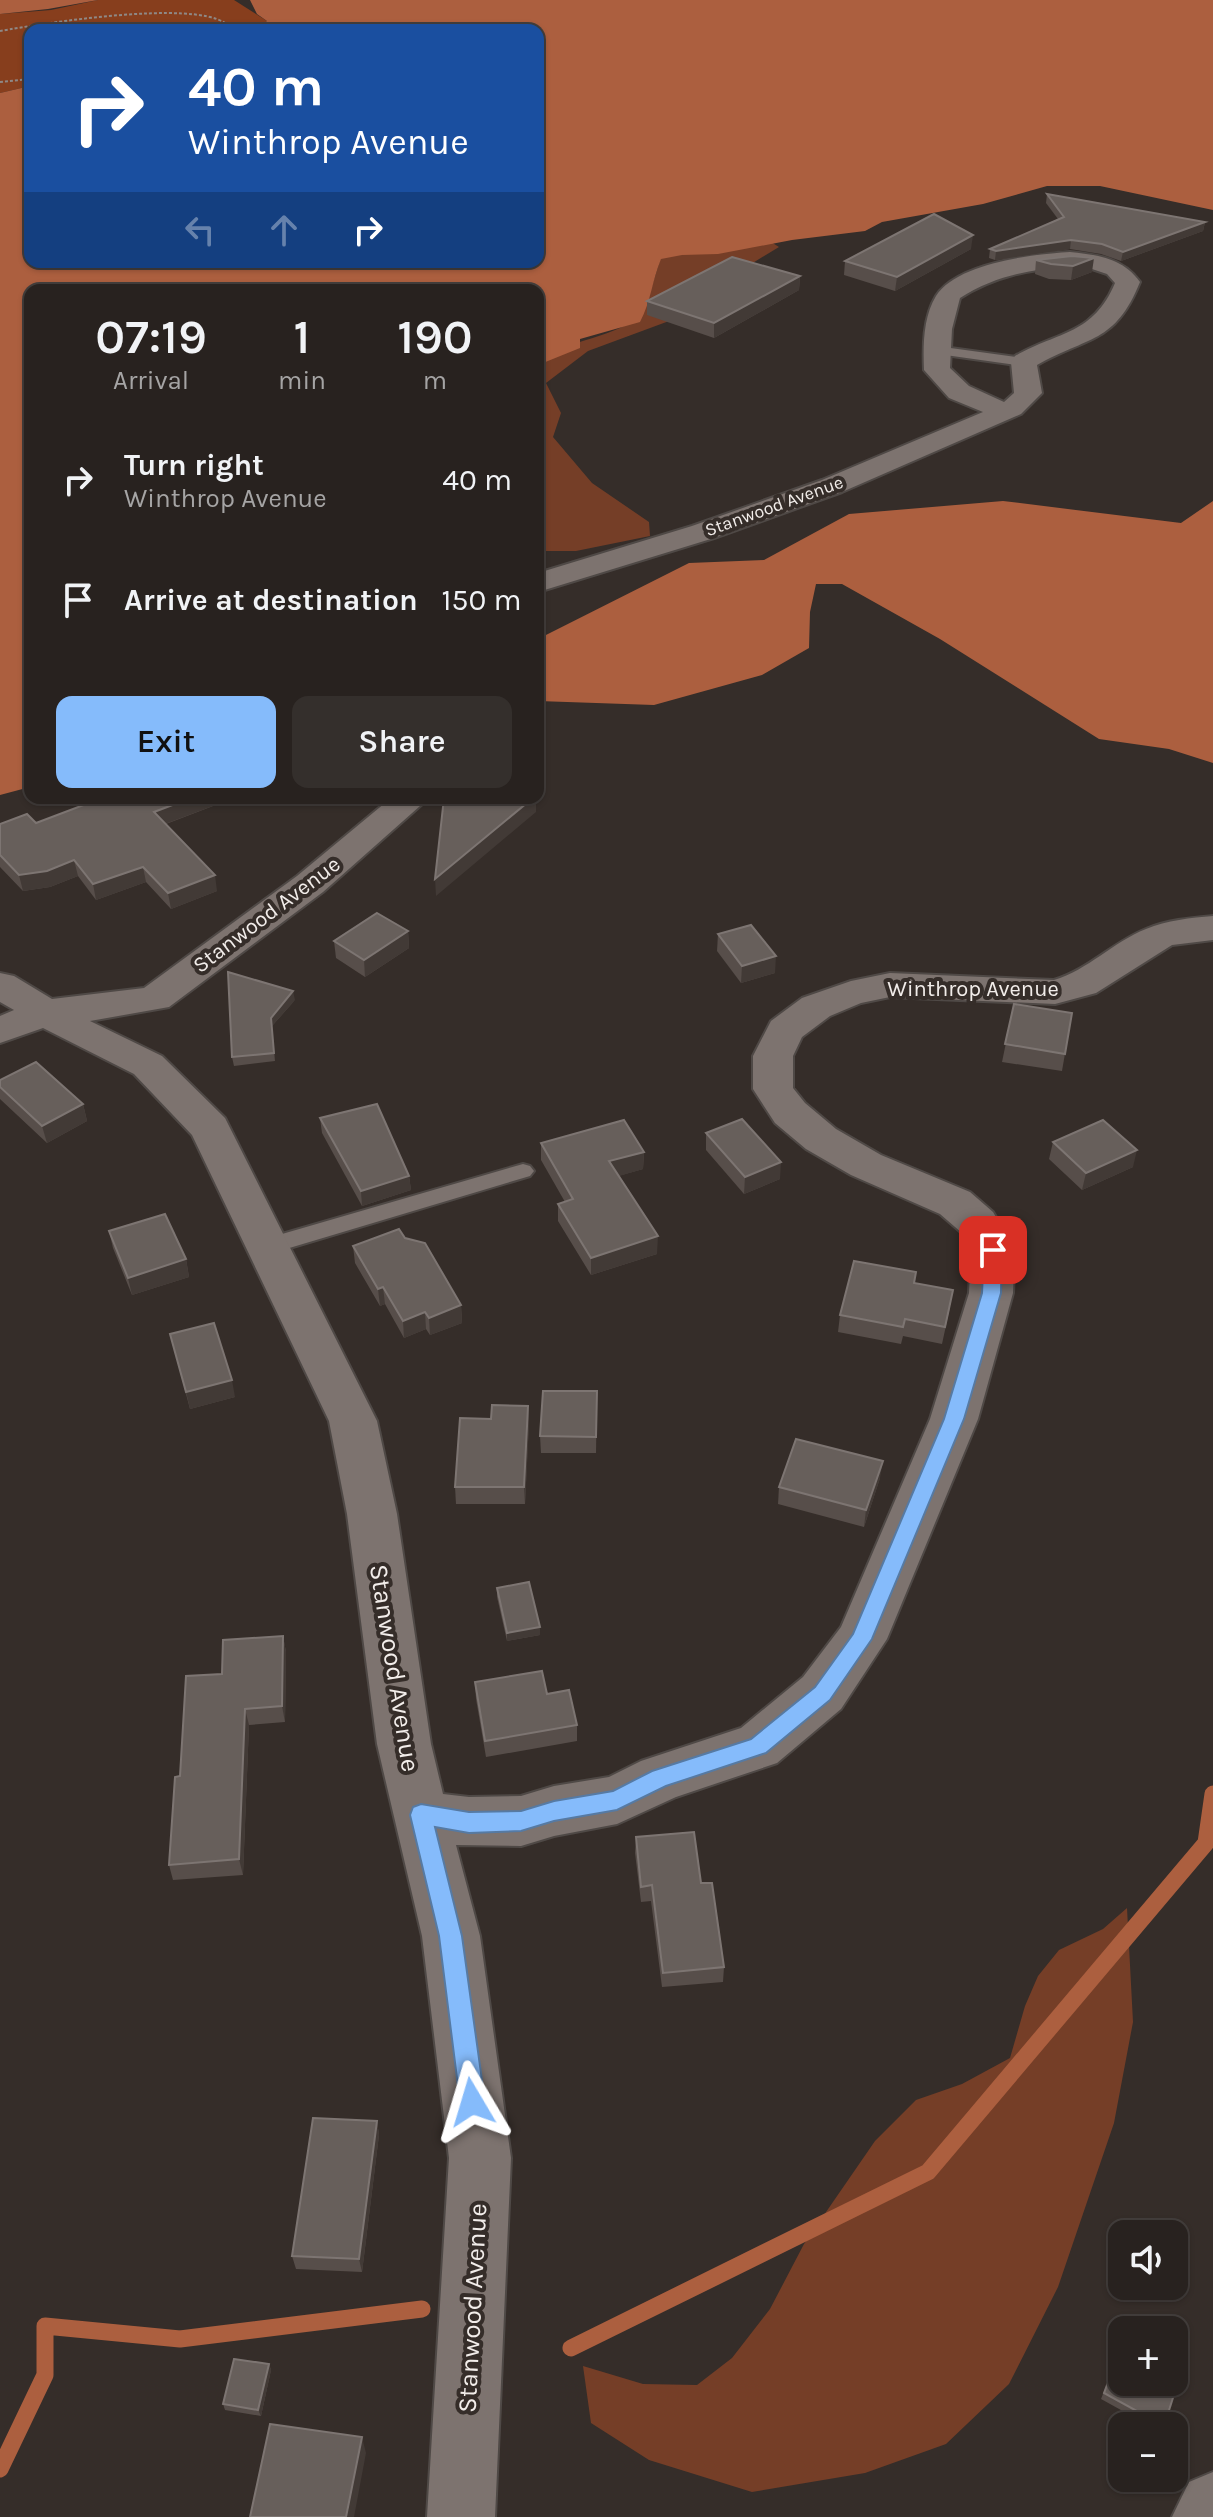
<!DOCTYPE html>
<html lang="en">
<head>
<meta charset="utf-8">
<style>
	:root { --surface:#28221f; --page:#342f2c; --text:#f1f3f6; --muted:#a5a4a4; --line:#443f3d; --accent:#85bbfb }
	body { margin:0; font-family:Karla,sans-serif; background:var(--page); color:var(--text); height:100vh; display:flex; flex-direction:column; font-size:30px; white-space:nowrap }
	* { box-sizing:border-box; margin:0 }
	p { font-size:26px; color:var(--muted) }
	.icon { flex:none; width:44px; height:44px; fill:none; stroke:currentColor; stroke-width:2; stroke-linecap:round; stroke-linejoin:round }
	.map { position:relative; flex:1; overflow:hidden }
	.panel { position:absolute; left:24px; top:284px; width:520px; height:520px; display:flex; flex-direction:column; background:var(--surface); border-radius:16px; box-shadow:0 2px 6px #0004,0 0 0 2px var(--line) }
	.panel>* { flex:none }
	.hud { position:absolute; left:24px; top:24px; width:520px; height:244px; border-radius:16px; box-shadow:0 2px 6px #0004,0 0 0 2px var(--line); background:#1a4fa0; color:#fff; overflow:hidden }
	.tools { position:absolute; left:1108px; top:2220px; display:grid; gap:16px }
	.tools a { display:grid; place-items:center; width:80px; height:80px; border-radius:16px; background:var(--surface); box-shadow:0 2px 6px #0004,0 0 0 2px var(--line); font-size:40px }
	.pin { position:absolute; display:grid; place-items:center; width:68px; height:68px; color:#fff; margin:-34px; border-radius:16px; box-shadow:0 4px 12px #0006 }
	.me { position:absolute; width:88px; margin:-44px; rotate:353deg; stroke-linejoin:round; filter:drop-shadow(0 0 6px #0008) }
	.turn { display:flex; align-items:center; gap:28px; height:168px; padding:0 32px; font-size:36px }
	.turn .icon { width:104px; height:104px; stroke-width:2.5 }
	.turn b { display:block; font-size:56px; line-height:68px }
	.lanes { display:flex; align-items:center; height:76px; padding:0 32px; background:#0003; justify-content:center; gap:40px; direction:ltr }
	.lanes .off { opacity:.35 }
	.eta { display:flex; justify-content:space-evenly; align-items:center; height:136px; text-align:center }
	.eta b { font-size:48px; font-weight:600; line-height:56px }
	.primary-button { display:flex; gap:16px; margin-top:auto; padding:16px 32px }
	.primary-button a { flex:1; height:92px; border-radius:16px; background:var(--accent); color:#111; font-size:32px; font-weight:600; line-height:92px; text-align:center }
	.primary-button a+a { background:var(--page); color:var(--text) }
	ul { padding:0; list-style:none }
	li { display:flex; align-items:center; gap:24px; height:120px; padding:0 32px }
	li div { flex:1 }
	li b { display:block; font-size:30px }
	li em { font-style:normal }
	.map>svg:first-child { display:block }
</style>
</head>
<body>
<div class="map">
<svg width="1213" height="2517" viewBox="0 0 1213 2517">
	<rect width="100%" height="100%" fill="#352d29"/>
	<g fill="#753e27">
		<path d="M763,237L779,247L751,264L715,304L588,351L546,383L561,413L553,437L592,483L649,522L650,536L576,551H538V360C563,341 623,336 640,314C649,301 656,271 662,255Z"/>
		<path d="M1127,1908L1133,2022L1114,2123L1058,2287L1009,2384L946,2444L865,2473L752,2492L649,2460L591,2423L583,2366L643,2384L697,2385L732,2358L770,2309L804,2244L875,2141L916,2100L962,2084L1010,2058L1025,2006L1038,1976L1059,1950L1103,1929Z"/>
	</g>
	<path fill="#873e1d" d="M98,0H234L267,21L256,30H30V86L0,93V14L51,10Z"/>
	<g fill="#ac5f3f">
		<path d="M0,0H98L48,9L0,14Z"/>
		<path d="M250,0H1213V210L1100,186H1047L983,204L882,222L865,231L792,240L718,254L682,255L661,259C652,281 651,301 640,322L580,339V348L538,365V290H30V787L0,795V93L30,86V262H538V30H255L267,21L257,14Z"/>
		<path d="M1003,501L1181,523L1213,501V763L1169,749L1099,739L940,639L842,584H816L810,612L809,648L762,675L654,705L538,701V639L689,563L764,560L849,514Z"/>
	</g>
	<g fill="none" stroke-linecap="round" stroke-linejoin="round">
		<g stroke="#ac5f3f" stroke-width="17">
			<path d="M571,2348L928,2172L1206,1843L1213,1794"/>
			<path d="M0,2469L45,2375V2326L180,2339L422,2309"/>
		</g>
		<g stroke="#4f4946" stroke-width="4">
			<g id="lane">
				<path d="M936,346L1024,358L1031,362L1024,366L931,353L929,350Z"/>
				<path d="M523,1164L530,1166L534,1171L530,1176L266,1255L258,1253L255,1247L258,1241Z"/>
			</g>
		</g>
		<g stroke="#4f4946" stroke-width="4">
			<g id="street">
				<path d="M1070,252C1098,255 1123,258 1140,282C1115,344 1088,336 1037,365L1042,393L1021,414L842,492L714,538L538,592V573L692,526L822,480L983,412L949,398L924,370C923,347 923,317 936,296C957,263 1034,254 1070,252ZM1070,267L1092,269L1107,274L1115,283C1093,335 1059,331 1015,356L1011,362L1014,393L1004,402L969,386L950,368L952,329L960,298C994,276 1030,269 1070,267Z"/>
				<path d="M391,798H429L323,892L169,1007L90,1021L162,1056L225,1118L377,1421L397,1514L431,1744L443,1794L469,1797L521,1796L554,1786L609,1777L641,1761L741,1728L803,1677L841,1627L930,1419L969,1293L971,1250L962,1233L940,1214L851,1175L806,1149L775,1123L753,1089V1056L771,1021L802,998L851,981L890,973L1054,980C1088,970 1113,942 1146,929C1167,920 1191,918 1213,916V940L1172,945L1096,993L1055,1004L890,997L861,1003L830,1016L802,1037L793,1056V1088L805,1103L836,1129L881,1155L970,1192L993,1212L1015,1250L1013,1293L978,1419L887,1639L841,1709L777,1763L676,1797L617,1824L554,1836L521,1846L456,1845L480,1936L511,2158L495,2517H427L449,2158L422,1936L377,1744L347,1514L329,1421L192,1135L134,1074L43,1028L0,1043V1016L14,1010L0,1002V973L14,976L52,999L144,988L297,876Z"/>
				<path d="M1213,2472V2517H1172L1189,2482Z"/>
			</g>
		</g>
		<g stroke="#8f8885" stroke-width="2" stroke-dasharray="3 2" stroke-linecap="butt">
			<path d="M0,31C45,23 191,0 225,23L222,30"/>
			<path d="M0,82L30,79"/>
		</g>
		<use href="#lane" fill="#7d736f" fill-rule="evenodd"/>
		<use href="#street" fill="#7d736f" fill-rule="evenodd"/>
	</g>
	<g fill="#574e4a">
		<path d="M1047,194L1205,222L1203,231L1121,261L1101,254L1070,249L995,260L989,258L990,249L1058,219L1046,203Z"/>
		<path d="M971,249L895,291L844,275L845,261Z"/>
		<path d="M1072,256L1092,272L1071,280L1049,279L1035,274L1036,260Z"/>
		<path d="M800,276L799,290L714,338L647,315V301Z"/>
		<path d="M234,798L166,824L217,891L171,909L146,882L96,900L78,876L50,887L23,891L0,867V824L36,823Z"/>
		<path d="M408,931L409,948L365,977L336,958L334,941Z"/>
		<path d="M718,934L775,973L741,983L717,951Z"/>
		<path d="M295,1000L272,1026L275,1061L234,1066L232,1057Z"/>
		<path d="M1014,1004L1072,1013L1062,1071L1002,1062Z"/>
		<path d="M0,1080L83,1104L87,1121L47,1143L0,1099Z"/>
		<path d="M320,1118L409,1176L411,1190L362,1206L322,1133Z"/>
		<path d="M706,1133L780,1179L744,1194L706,1150Z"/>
		<path d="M1053,1142L1133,1167L1082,1190L1049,1159Z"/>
		<path d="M541,1143L644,1152L643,1169L618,1176L657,1254L591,1275L558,1221V1204L565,1202L541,1160Z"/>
		<path d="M109,1231L186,1259L189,1277L132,1295L113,1248Z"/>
		<path d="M405,1238L461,1305L462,1323L430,1335L426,1329L404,1338L385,1304L380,1306L355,1263L353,1246Z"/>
		<path d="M915,1283L950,1307L942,1344L903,1336L901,1344L838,1332L840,1315Z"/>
		<path d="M170,1334L235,1397L190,1409Z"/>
		<path d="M597,1391L596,1453H541L540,1436Z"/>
		<path d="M528,1406L529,1422L525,1504H456L455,1487L491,1419Z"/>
		<path d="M880,1478L864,1527L778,1504L779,1487Z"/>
		<path d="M497,1588L540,1627V1635L507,1641L497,1597Z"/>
		<path d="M283,1636L286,1652L285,1722L249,1725L243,1875L173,1880L169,1865L180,1776L222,1674Z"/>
		<path d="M475,1682L547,1694L577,1725V1741L486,1757L476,1699Z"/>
		<path d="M636,1837L701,1883L724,1967L723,1982L662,1987L651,1901L641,1902L635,1853Z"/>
		<path d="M377,2121L379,2135L362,2272L296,2269L292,2256Z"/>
		<path d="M1120,2351L1164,2426H1150L1101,2399Z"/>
		<path d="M269,2364L271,2370L261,2416L225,2410L223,2404Z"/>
	</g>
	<g fill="#423a36">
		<path d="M1205,222L1203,231L1121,261L1123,252Z"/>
		<path d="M973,235L971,249L895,291L897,277Z"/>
		<path d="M1071,240L1070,249L995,260L996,251Z"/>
		<path d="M1094,258L1092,272L1071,280L1073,266Z"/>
		<path d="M800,276L799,290L714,338V323Z"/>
		<path d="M191,798H234L157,827L154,812Z"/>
		<path d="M533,798H536V812L436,896L435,879Z"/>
		<path d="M74,860L78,876L50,887L23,891L19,875Z"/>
		<path d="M143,867L146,882L96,900L93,884Z"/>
		<path d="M215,875L217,891L171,909L168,893Z"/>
		<path d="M408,931L409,948L365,977L364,960Z"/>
		<path d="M776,956L775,973L741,983L742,966Z"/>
		<path d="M293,991L295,1000L272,1026L275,1061L271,1018Z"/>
		<path d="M83,1104L87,1121L47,1143L42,1126Z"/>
		<path d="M1137,1150L1133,1167L1082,1190L1086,1173Z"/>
		<path d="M644,1152L643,1169L609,1179V1161Z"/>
		<path d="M781,1162L780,1179L744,1194L745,1177Z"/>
		<path d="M409,1176L411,1190L362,1206L361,1191Z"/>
		<path d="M658,1236L657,1254L591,1275V1258Z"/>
		<path d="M186,1259L189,1277L132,1295L128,1278Z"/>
		<path d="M383,1287L385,1304L380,1306L378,1289Z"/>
		<path d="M461,1305L462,1323L430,1335L429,1318Z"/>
		<path d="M425,1312L426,1329L404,1338L403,1321Z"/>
		<path d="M232,1380L235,1397L190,1409L186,1392Z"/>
		<path d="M528,1406L529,1422L525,1504L524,1487Z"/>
		<path d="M883,1461L880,1478L864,1527L866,1510Z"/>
		<path d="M540,1627V1635L507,1641V1633Z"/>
		<path d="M283,1636L286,1652L285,1722L282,1706Z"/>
		<path d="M245,1709L249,1725L243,1875L239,1859Z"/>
		<path d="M377,2121L379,2135L362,2272L359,2259Z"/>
		<path d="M269,2364L271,2370L261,2416L258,2410Z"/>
		<path d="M362,2437L366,2453L354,2517H346Z"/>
	</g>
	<g fill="#675f5b" stroke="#7d7572" stroke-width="2">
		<path d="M1047,194L1205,222L1123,252L1102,244L1071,240L996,251L990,249L1064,217Z"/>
		<path d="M934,214L973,235L897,277L845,261Z"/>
		<path d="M1072,256L1094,258L1073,266L1051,264L1036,260Z"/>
		<path d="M732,257L800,276L714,323L647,301Z"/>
		<path d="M102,798H191L154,812L215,875L168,893L143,867L93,884L74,860L47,871L19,875L0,855V824L27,814L36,823Z"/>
		<path d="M444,798H533L435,879Z"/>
		<path d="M377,913L408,931L364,960L334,941Z"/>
		<path d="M751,925L776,956L742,966L718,934Z"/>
		<path d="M228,972L293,991L271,1018L274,1053L232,1057Z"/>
		<path d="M1014,1004L1072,1013L1065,1054L1005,1044Z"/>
		<path d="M36,1062L83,1104L42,1126L0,1087V1080Z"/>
		<path d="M377,1104L409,1176L361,1191L320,1118Z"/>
		<path d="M742,1119L781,1162L745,1177L706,1133Z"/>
		<path d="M624,1120L644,1152L609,1161L658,1236L591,1258L558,1204L573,1199L541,1143Z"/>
		<path d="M1103,1120L1137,1150L1086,1173L1053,1142Z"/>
		<path d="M165,1214L186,1259L128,1278L109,1231Z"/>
		<path d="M399,1229L405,1238L425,1243L461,1305L429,1318L425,1312L403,1321L383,1287L378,1289L353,1246Z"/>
		<path d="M854,1261L916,1272L914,1283L953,1290L945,1327L905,1319L903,1327L840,1315Z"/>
		<path d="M214,1323L232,1380L186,1392L170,1334Z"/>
		<path d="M543,1391H597L596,1437L540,1436Z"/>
		<path d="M492,1405L528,1406L524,1487H455L460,1418L491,1419Z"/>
		<path d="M796,1439L883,1461L866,1510L779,1487Z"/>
		<path d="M529,1582L540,1627L507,1633L497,1588Z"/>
		<path d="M283,1636L282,1706L245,1709L239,1859L169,1865L175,1777L180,1776L186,1676L222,1674L223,1640Z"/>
		<path d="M542,1671L547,1694L569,1690L577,1725L485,1741L475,1682Z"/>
		<path d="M694,1832L701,1883H712L724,1967L663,1973L652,1885L641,1887L636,1837Z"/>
		<path d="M313,2118L377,2121L359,2259L292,2256Z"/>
		<path d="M1120,2351L1122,2352V2382H1174V2380L1178,2382L1164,2426L1104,2393Z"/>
		<path d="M234,2359L269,2364L258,2410L223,2404Z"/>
		<path d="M270,2424L362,2437L346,2517H250Z"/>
	</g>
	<path fill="#85bbfb" stroke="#567aa3" stroke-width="2" d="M993,1244L1002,1250L1001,1293L964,1419L872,1639L830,1700L766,1753L666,1786L617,1810L554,1821L521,1831L469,1833L435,1827L462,1936L485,2102L481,2111L472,2115L464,2111L460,2102L439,1936L410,1815L413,1807L421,1804L469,1812L521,1811L554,1801L613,1791L652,1771L751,1739L815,1687L853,1634L944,1419L982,1293L984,1250Z"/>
	<g text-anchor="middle" stroke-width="8" stroke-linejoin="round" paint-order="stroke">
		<g font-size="18" fill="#f2edea" stroke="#352d29">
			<text transform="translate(774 506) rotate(-20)" y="6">Stanwood Avenue</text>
		</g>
		<g font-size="22" fill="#f2edea" stroke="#352d29">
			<text transform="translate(266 914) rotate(-37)" y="8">Stanwood Avenue</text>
			<text x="973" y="996">Winthrop Avenue</text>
		</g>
		<g font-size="26" fill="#f2edea" stroke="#352d29">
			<text transform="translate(395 1668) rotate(81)" y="9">Stanwood Avenue</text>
			<text transform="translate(472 2308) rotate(-87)" y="9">Stanwood Avenue</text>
		</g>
	</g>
</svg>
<div class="tools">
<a><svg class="icon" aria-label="sound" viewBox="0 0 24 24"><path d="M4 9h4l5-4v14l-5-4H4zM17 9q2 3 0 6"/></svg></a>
<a>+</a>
<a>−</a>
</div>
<div class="pin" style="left:993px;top:1250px;background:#d93025"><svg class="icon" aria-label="arrive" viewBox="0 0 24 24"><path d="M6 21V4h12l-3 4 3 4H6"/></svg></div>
<svg class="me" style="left:472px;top:2102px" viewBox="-20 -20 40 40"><path d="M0-17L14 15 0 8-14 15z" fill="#85bbfb" stroke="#fff" stroke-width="4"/></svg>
<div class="hud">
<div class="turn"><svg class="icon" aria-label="right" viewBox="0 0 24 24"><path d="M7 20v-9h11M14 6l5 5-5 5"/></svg><div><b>40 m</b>Winthrop Avenue</div></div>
<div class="lanes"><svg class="icon off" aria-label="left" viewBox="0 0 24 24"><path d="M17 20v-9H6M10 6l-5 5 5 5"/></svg><svg class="icon off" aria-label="ahead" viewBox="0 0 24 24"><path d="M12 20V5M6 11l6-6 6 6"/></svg><svg class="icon" aria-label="right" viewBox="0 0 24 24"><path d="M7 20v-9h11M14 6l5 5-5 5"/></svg></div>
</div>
<section class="panel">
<div class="eta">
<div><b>07:19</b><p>Arrival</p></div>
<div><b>1</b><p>min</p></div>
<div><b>190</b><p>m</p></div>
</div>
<ul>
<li><svg class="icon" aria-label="right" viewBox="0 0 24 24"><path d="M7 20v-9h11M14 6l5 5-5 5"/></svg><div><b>Turn right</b><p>Winthrop Avenue</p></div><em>40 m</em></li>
<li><svg class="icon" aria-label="arrive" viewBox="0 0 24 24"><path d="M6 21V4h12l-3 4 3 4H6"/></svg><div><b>Arrive at destination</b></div><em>150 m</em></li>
</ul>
<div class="primary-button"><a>Exit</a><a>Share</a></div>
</section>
</div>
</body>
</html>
